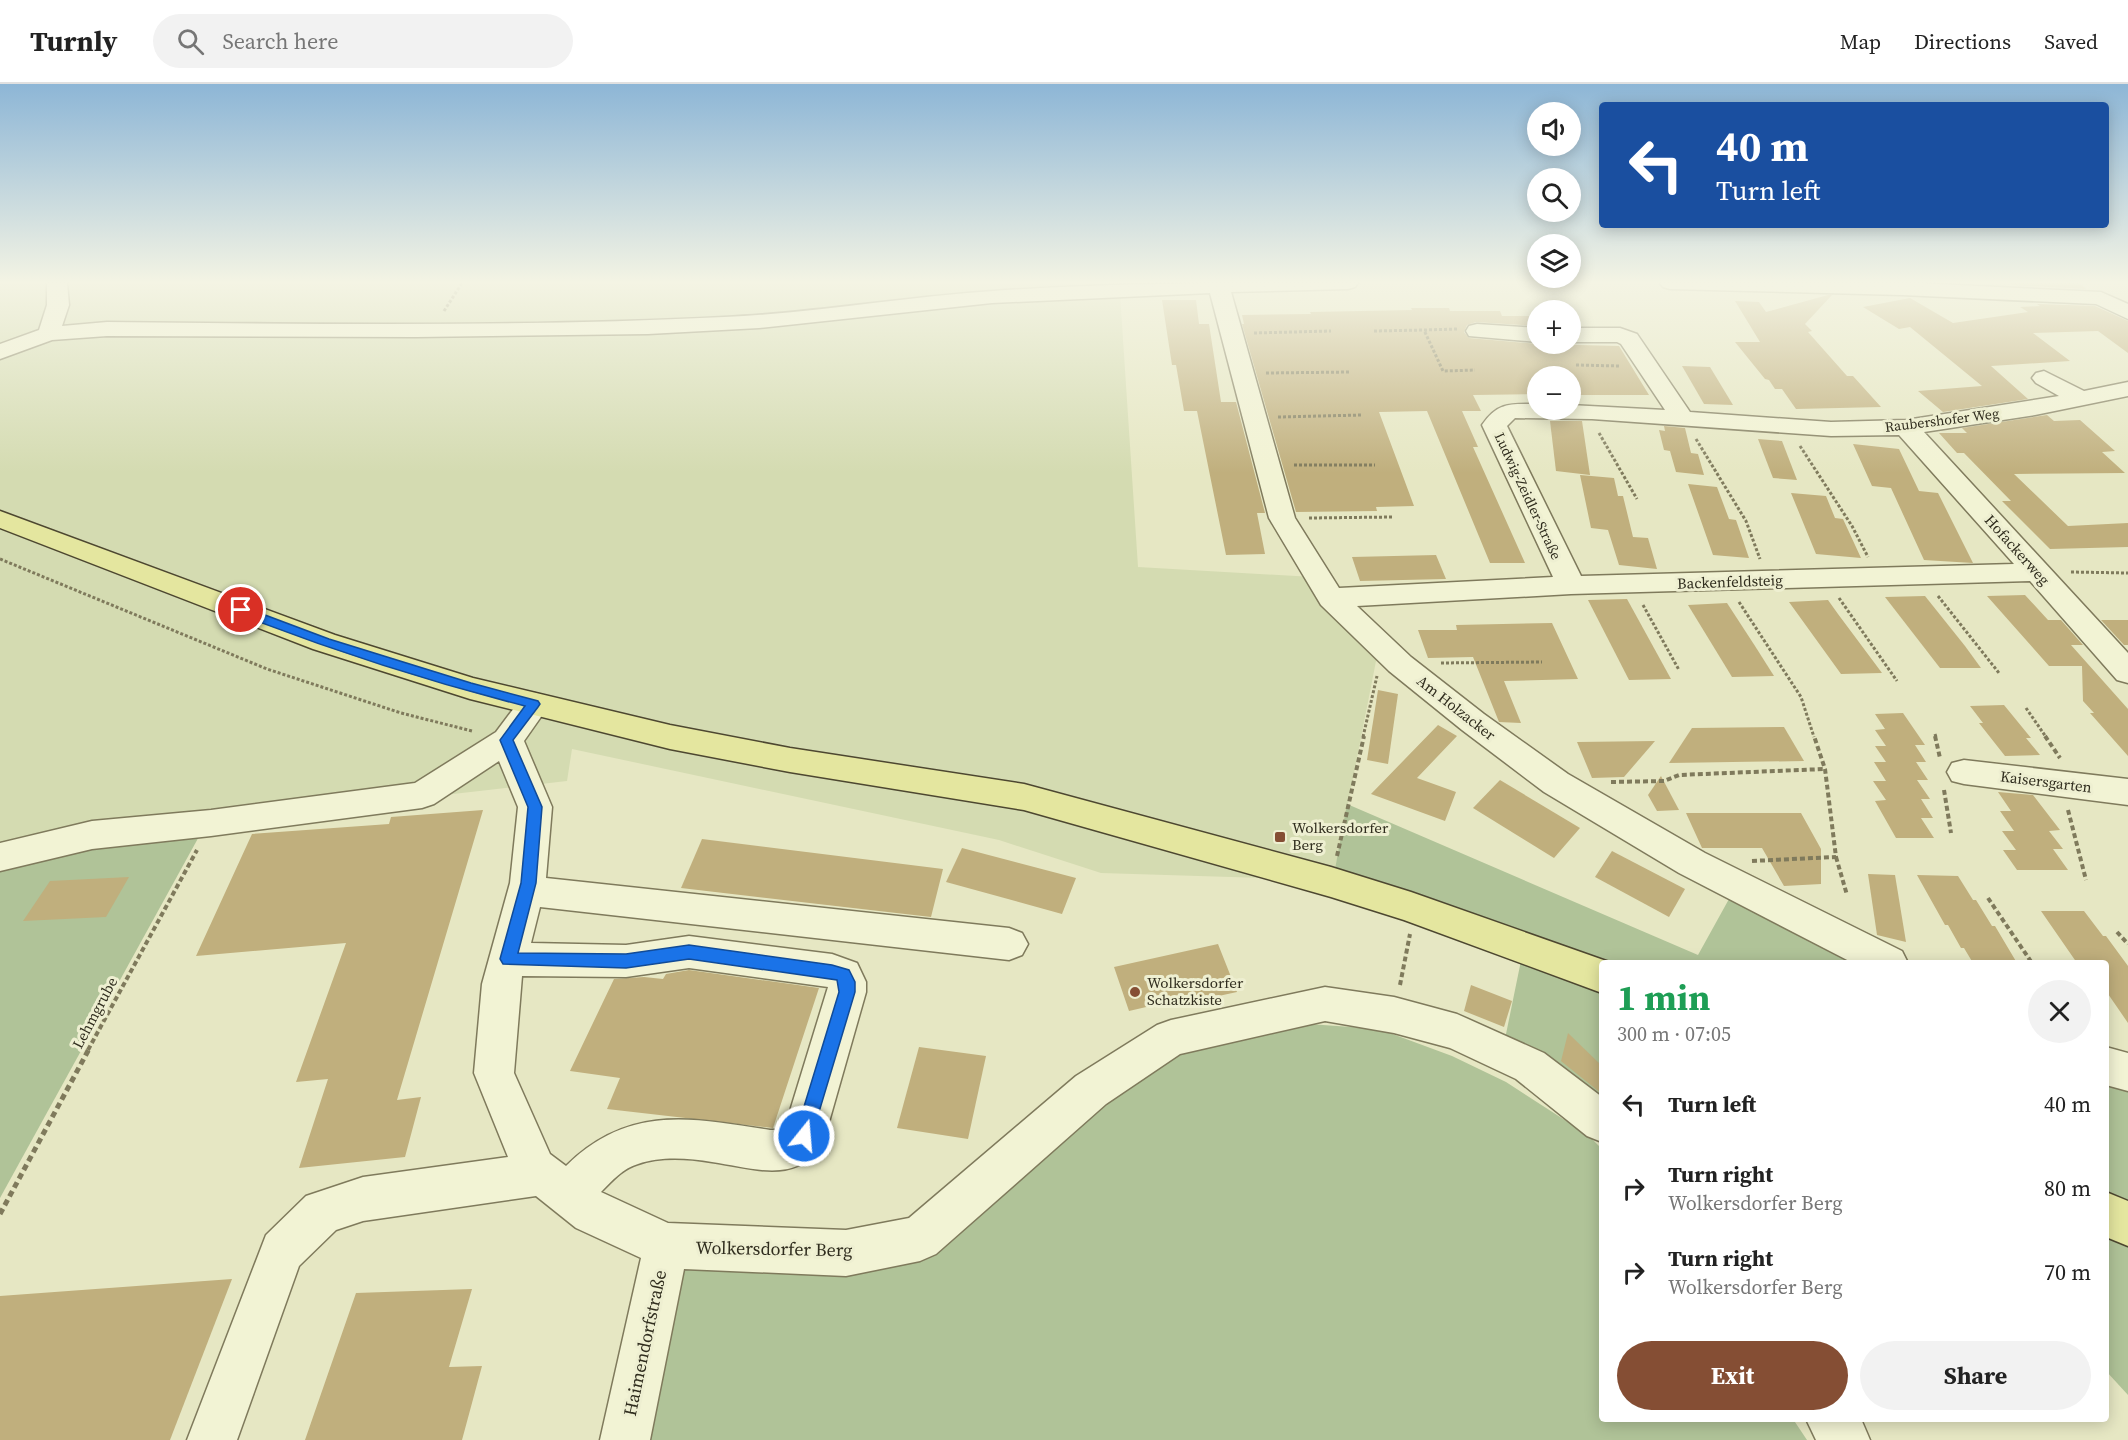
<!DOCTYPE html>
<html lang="en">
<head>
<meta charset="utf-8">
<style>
	:root { --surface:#fff; --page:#f2f2f2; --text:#222; --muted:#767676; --line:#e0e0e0; --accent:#854e34 }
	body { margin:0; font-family:"Source Serif 4",serif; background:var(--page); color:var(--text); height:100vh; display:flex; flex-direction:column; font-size:22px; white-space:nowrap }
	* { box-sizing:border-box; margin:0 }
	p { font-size:20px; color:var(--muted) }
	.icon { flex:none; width:33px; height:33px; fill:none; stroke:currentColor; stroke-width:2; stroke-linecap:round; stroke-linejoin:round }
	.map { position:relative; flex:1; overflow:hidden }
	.side { position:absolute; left:1599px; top:876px; width:510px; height:462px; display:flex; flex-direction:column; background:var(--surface); border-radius:6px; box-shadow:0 3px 15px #0003 }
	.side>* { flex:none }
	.top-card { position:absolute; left:1599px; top:18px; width:510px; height:126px; border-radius:6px; box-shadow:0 3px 15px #0003; background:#1a4fa0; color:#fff; overflow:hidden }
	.tools { position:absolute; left:1527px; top:18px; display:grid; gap:12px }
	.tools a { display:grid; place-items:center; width:54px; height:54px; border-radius:50%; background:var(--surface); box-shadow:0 3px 15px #0003; font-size:30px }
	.pin { position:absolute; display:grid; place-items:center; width:51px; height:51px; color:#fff; margin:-26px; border:3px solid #fff; border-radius:50%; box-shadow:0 2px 6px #0007 }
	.me { position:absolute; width:66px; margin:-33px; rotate:17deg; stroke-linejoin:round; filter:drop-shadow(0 0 4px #0008) }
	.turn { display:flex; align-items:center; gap:21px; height:126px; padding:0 18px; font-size:27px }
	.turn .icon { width:78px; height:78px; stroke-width:2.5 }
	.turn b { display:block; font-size:42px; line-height:51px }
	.round { display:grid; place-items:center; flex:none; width:63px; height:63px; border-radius:32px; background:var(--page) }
	.head { display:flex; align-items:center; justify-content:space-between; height:102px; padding:0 18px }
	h1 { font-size:36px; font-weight:700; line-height:45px; color:#1e9e55 }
	.cta { display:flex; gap:12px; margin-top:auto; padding:12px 18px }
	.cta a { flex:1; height:69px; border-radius:36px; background:var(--accent); color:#fff; font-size:24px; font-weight:700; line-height:69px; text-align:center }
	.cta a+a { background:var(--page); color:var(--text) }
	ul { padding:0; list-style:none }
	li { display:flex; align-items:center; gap:18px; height:84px; padding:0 18px }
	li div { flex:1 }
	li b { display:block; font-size:22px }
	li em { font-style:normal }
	header { display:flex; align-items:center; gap:36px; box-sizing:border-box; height:84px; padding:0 30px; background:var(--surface); border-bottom:2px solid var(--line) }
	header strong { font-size:28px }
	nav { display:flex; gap:33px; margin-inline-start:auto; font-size:21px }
	.search { width:420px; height:54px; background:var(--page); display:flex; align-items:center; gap:15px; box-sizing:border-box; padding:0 21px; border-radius:33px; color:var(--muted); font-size:22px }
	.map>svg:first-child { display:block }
</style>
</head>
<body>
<header>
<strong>Turnly</strong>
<div class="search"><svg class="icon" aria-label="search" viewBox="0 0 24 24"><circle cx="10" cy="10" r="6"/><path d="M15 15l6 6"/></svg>Search here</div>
<nav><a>Map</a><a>Directions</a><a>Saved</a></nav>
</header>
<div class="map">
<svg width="2128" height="1356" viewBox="0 0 2128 1356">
	<rect width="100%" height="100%" fill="#e6e7c3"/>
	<path fill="#d4dbb1" d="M0,199H1151L1166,206L1120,210L1138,483L1313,493L1377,572L1333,796L1101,789L999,756L572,665L567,697L207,738L0,780Z"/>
	<g fill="#b0c398">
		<path d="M1347,720L1698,871L1729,815L1864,879H1602V1027L1505,955L1525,857L1333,796Z"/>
		<path d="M207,738L0,1114V780Z"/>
		<path d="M1295,939L1379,945L1452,972L1506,998L1588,1051L1602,1065V1335H1793L1807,1356H611L651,1179L924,1163L1013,1103L1116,1011L1184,964Z"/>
		<path d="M2106,994L2128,1004V1311L2106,1287Z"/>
	</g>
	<g fill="#c0af7d">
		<path d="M2010,199H2080L2086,205L2013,201Z"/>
		<path d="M1828,211H1832L1805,240L1812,247L1808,248L1847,292H1853L1881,323L1796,325L1782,305H1775L1769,296L1765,295L1735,258H1760L1735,217L1759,218L1766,228Z"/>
		<path d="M1910,214L1953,239L2028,228L2020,223L2040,222L2037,220L2095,222L2128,237V269L2098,247L2033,249L2070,277L1991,282L2028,315L1943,328L1918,307L1982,302L1910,243L1899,245L1863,223Z"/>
		<path d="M1162,216H1196L1199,240H1209L1221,318H1236L1265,429H1257L1265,470L1226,471L1197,327H1184L1176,281H1172Z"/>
		<path d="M1411,224H1449L1450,227H1500L1502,232H1538V242L1476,238L1467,241L1464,248L1469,254L1538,260L1619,262L1649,311H1578L1579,319H1570V292H1538V310L1473,311L1481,327H1462L1478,363H1473L1525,479H1490L1427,327L1379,328L1414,422L1376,423L1377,427L1296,428L1242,240H1244L1242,231L1311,230L1310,228L1412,226Z"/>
		<path d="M1682,282L1710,283L1733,321L1704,320Z"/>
		<path d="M2047,331L2054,337L2080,336L2115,367L2102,368L2125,389L2014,390L2068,442L2128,439V463L2050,465L2002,417H2011L1964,369H1957L1939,349H1967L1962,344Z"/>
		<path d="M1550,337H1582L1590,391L1556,387Z"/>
		<path d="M1664,342L1685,344L1691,369L1698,370L1704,391L1676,388L1670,367L1664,366L1659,346L1665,347Z"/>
		<path d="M1758,355L1782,357L1797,396L1773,394Z"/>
		<path d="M1853,360L1899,365L1919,407L1938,409L1973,479L1924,476L1891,404L1872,402Z"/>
		<path d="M1580,391L1614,394L1618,412H1623L1633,453L1648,454L1657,485L1619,481L1608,446L1591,444Z"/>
		<path d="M1688,400L1717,403L1729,435L1736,436L1749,474L1713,471Z"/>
		<path d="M1791,409L1826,412L1835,434L1843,435L1861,474L1816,470Z"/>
		<path d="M1436,471L1446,495L1360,497L1352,473Z"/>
		<path d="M2025,511L2048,536H2061L2083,561H2071L2128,625V672L2090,629H2094L2083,617L2082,582H2049L1987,512Z"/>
		<path d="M1925,512L1965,562L1981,584H1940L1885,513Z"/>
		<path d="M1627,515L1671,595L1629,596L1588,516Z"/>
		<path d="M1828,516L1838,530L1882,589L1841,590L1789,518Z"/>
		<path d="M1727,519L1755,562L1774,592L1732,593L1688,521Z"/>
		<path d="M2101,536H2128V561H2124Z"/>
		<path d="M1552,539L1578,595L1504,597L1521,639L1499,638L1473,573L1428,574L1418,546H1457L1456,541Z"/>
		<path d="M1378,606L1398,610L1388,680L1367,676Z"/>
		<path d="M2004,621L2031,654H2026L2040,671L2005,672L1979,639H1983L1970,622Z"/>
		<path d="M1903,629L1925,661H1915L1926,678H1916L1928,696H1917L1930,715H1921L1933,734H1921L1934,754H1896L1875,717L1886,716L1873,697H1886L1874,678H1886L1875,662H1886L1875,646L1885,645L1875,630Z"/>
		<path d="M1438,641L1457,652L1417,694L1456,708L1445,737L1371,710Z"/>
		<path d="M1784,643L1804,677L1669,679L1692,644Z"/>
		<path d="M1655,657L1624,693L1592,694L1577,658Z"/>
		<path d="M1661,692L1679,726L1657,727L1648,711Z"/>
		<path d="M1500,696L1580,744L1554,774L1473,724Z"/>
		<path d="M1998,708L2033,711L2060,746L2049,747L2063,765H2053L2068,786H2017L2003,766H2016L2002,747H2014L2000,727H2011Z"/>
		<path d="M483,726L397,1016L421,1013L405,1073L299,1084L328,995L296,998L346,859L196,872L252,750L389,740L391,733Z"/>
		<path d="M1686,729H1801L1821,765V800L1784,802L1762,764H1702Z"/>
		<path d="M702,755L943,785L931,833L681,804Z"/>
		<path d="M962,764L1076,794L1062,830L946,798Z"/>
		<path d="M1612,767L1685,805L1669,833L1595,793Z"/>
		<path d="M1868,790L1895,791L1906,858L1877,851Z"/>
		<path d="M1917,791L1958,792L1973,816H1976L1992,842H1995L2017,879H1973L1964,864H1961L1948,841H1945Z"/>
		<path d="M129,793L106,833L23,837L50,797Z"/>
		<path d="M2041,827H2084L2103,852H2106L2128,882V939L2106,907V879H2077Z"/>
		<path d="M1218,860L1237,908L1200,916L1198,911L1129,927L1114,883Z"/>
		<path d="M689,886L819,904L773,1044L607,1025L620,994L570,987L614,895L644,893L663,895L666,890Z"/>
		<path d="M1471,901L1512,917L1504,943L1464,927Z"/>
		<path d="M1568,949L1602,982V1010L1561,977Z"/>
		<path d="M919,963L986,972L968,1055L897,1044Z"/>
		<path d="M232,1195L170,1356H0V1212Z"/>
		<path d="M472,1205L449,1283L482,1282L462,1356H305L356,1209Z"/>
	</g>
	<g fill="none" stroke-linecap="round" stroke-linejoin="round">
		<g stroke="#7f7a5c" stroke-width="3">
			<g id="minor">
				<path d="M47,199H67L69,221L62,242L107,238C313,240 518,243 724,233C814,229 903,213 993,207C1115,198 1236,199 1358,199L1355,203L1348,205L1231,208L1295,434L1339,504L1553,493L1482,341C1498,317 1512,320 1538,320V326H1570V321L1665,326L1621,260L1617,258H1570V244H1620L1637,250L1690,328L1831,338L1906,336L2059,312L2036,299L2032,294L2036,289L2044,287L2084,307L2128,298V312L2035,331L1924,348L2128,569V599L2117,596L2030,497L1571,510L1357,522L1411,573L1484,630L1568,690L1705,769L1902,867L1908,879H1853L1679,789L1544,708L1462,646L1389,587L1321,521L1269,434L1210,209L992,219L759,244L648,250L416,253L107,252L52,256L0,275V260L39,246L47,221ZM1515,334L1592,335L1831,352L1899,351L2014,480L1581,492L1507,342Z"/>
				<path d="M1660,199H1916L2101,208L2128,220V235L2096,220L1902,211L1670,205L1663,203Z"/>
				<path d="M1477,240L1538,244V258L1469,252L1466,247L1469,242Z"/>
				<path d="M534,609L545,612L550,620L524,657L552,723L546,794L1009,844L1022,849L1028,860L1022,871L1009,876L540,823L531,859L626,861L689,852L832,870L857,879L866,898V908L825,1052C803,1103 754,1084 712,1078C688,1074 661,1072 638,1080C623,1084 612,1097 601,1108L668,1139L846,1146L909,1134L1076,992L1157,941L1171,936L1325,903L1394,913L1457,930L1544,969L1602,1013V1058L1587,1052L1516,995L1450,964L1394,949L1325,937L1180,970L1106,1020L936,1170L920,1177L846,1192L684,1185L650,1356H600L641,1174L576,1144L536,1112L363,1137L336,1146L299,1182L237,1356H187L266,1151L306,1112L363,1093L508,1073L474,989L482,900L510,799L518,723L499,677L434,720L422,724L211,752L92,765L0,787V759L92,737L211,726L415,699L496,648L523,612ZM689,884L828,903L786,1040L780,1046H770C691,1034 629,1020 566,1082L550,1070L514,989L522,892L626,893Z"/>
				<path d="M1964,676L2128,695V721L1964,700L1952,697L1947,688L1952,679Z"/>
				<path d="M2106,963L2128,969V1007L2106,1001Z"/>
				<path d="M1806,1335H1861L1870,1356H1816Z"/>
			</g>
		</g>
		<g stroke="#4d4730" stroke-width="3">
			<g id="major">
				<path d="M0,427L335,551L473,594L670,641L790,664L1024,700L1331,783L1411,808L1612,879H1602V909L1404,836L1331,813L1024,726L790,688L670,665L470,615L313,565L0,444Z"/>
				<path d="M2106,1108L2128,1117V1162L2106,1153Z"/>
			</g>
		</g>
		<g stroke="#7f7a5c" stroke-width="3" stroke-dasharray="3 2" stroke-linecap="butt">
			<path d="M444,227L462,199"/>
			<path d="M1457,245L1424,246L1443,287L1475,286"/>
			<path d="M1374,247L1424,246"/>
			<path d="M1254,249L1331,247"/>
			<path d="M1576,281L1620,282"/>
			<path d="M1266,289L1351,288"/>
			<path d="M1278,333L1362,331"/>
			<path d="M1599,349L1637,415"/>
			<path d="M1696,355L1746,437L1760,475"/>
			<path d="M1800,362L1852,442L1868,473"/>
			<path d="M1294,381H1375"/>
			<path d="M1309,434L1393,433"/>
			<path d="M0,475L267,585L401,629L472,647"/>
			<path d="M2071,488L2128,489"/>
			<path d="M1938,512L1999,589"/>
			<path d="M1839,514L1897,597"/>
			<path d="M1739,518L1801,613L1814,653"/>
			<path d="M1643,521L1679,586"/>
			<path d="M1441,579L1542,578"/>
			<path d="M2026,624L2046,653"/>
			<path d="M1935,650L1936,653"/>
			<path d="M1363,653L1377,592"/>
		</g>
		<g stroke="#7f7a5c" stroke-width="4" stroke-dasharray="5 3" stroke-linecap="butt">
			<path d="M1935,652L1940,674"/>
			<path d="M2045,652L2060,674"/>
			<path d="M1611,698L1664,697L1679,691L1824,685"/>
			<path d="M1944,706L1951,749"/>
			<path d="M2068,726L2086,796"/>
			<path d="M1337,772L1364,652"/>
			<path d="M1836,773L1847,811"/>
			<path d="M1752,777L1836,773L1825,685L1814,652"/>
			<path d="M1988,814L2032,879"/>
			<path d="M2117,848L2128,860"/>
			<path d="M1400,901L1410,850"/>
			<path d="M88,966L197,766"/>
		</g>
		<path stroke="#7f7a5c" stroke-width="5" stroke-dasharray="6 4" stroke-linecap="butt" d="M0,1130L89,965"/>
		<use href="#minor" fill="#f2f3d4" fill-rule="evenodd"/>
		<use href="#major" fill="#e4e69f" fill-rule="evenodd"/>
	</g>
	<linearGradient id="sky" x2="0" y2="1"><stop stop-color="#8db6d6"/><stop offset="0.51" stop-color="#f4f4e4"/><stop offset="1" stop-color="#f4f4e4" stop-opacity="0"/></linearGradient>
	<rect width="2128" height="389" fill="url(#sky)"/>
	<path fill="#1a73e8" stroke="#114b97" stroke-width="1.5" d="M241,522L329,555L471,599L538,617L540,620L538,623L513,656L542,723L536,799L518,869L626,870L689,861L832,881L849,886L855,898V908L810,1058L804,1061L798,1058L795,1052L839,908L837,896L689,875L626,884L503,880L500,875L521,799L528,723L500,656L525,622C427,597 331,566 236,529V523Z"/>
	<g fill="#854e34" stroke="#eeefd1" stroke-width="2">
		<rect x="1274" y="747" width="12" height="12" rx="3"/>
		<circle cx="1135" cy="908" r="6"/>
	</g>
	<g text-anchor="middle" stroke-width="6" stroke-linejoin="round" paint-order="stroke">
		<g font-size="14" fill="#302d1e" stroke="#eeefd1">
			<text transform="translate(1942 336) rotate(-7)" y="5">Raubershofer Weg</text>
			<text transform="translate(1528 412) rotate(65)" y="5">Ludwig-Zeidler-Straße</text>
		</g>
		<g font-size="15" fill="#302d1e" stroke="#eeefd1">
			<text transform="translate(2017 466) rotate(48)" y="5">Hofackerweg</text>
			<text transform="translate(1730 498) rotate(-2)" y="5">Backenfeldsteig</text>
			<text transform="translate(1456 624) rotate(38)" y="5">Am Holzacker</text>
			<text transform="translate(2046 698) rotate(7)" y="5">Kaisersgarten</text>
			<text transform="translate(95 929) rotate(-62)" y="5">Lehmgrube</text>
		</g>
		<g font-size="15" fill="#302d1e" stroke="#eeefd1" text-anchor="start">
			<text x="1292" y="749">Wolkersdorfer<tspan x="1292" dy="17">Berg</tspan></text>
			<text x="1147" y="904">Wolkersdorfer<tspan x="1147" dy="17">Schatzkiste</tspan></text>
		</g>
		<g font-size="18" fill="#302d1e" stroke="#eeefd1">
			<text transform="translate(774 1165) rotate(1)" y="6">Wolkersdorfer Berg</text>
			<text transform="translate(645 1259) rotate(-78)" y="6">Haimendorfstraße</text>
		</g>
	</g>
</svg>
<div class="tools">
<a><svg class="icon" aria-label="sound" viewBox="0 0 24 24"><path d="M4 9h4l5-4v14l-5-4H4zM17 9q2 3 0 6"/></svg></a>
<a><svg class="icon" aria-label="search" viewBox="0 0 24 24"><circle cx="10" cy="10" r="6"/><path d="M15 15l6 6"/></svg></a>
<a><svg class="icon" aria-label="layers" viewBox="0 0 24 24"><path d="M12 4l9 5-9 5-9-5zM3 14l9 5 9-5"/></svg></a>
<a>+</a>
<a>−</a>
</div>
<div class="pin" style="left:241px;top:526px;background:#d93025"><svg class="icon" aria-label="arrive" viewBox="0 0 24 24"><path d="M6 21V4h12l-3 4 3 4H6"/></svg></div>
<svg class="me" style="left:804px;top:1052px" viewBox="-20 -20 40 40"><circle r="17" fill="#1a73e8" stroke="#fff" stroke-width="3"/><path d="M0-11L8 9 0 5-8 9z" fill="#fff"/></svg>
<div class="top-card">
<div class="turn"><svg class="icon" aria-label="left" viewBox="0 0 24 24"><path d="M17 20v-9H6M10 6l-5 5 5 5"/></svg><div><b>40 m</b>Turn left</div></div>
</div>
<section class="side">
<div class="head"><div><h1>1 min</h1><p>300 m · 07:05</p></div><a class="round"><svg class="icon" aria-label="close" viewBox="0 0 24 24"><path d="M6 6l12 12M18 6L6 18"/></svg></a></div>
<ul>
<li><svg class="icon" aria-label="left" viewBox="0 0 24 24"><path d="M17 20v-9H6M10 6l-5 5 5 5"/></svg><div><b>Turn left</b></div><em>40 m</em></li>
<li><svg class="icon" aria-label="right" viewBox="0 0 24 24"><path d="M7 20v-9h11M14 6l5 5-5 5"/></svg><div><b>Turn right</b><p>Wolkersdorfer Berg</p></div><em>80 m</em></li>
<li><svg class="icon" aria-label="right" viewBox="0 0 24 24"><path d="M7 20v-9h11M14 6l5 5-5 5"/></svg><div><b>Turn right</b><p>Wolkersdorfer Berg</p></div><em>70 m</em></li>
</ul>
<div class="cta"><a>Exit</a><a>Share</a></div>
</section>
</div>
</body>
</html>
